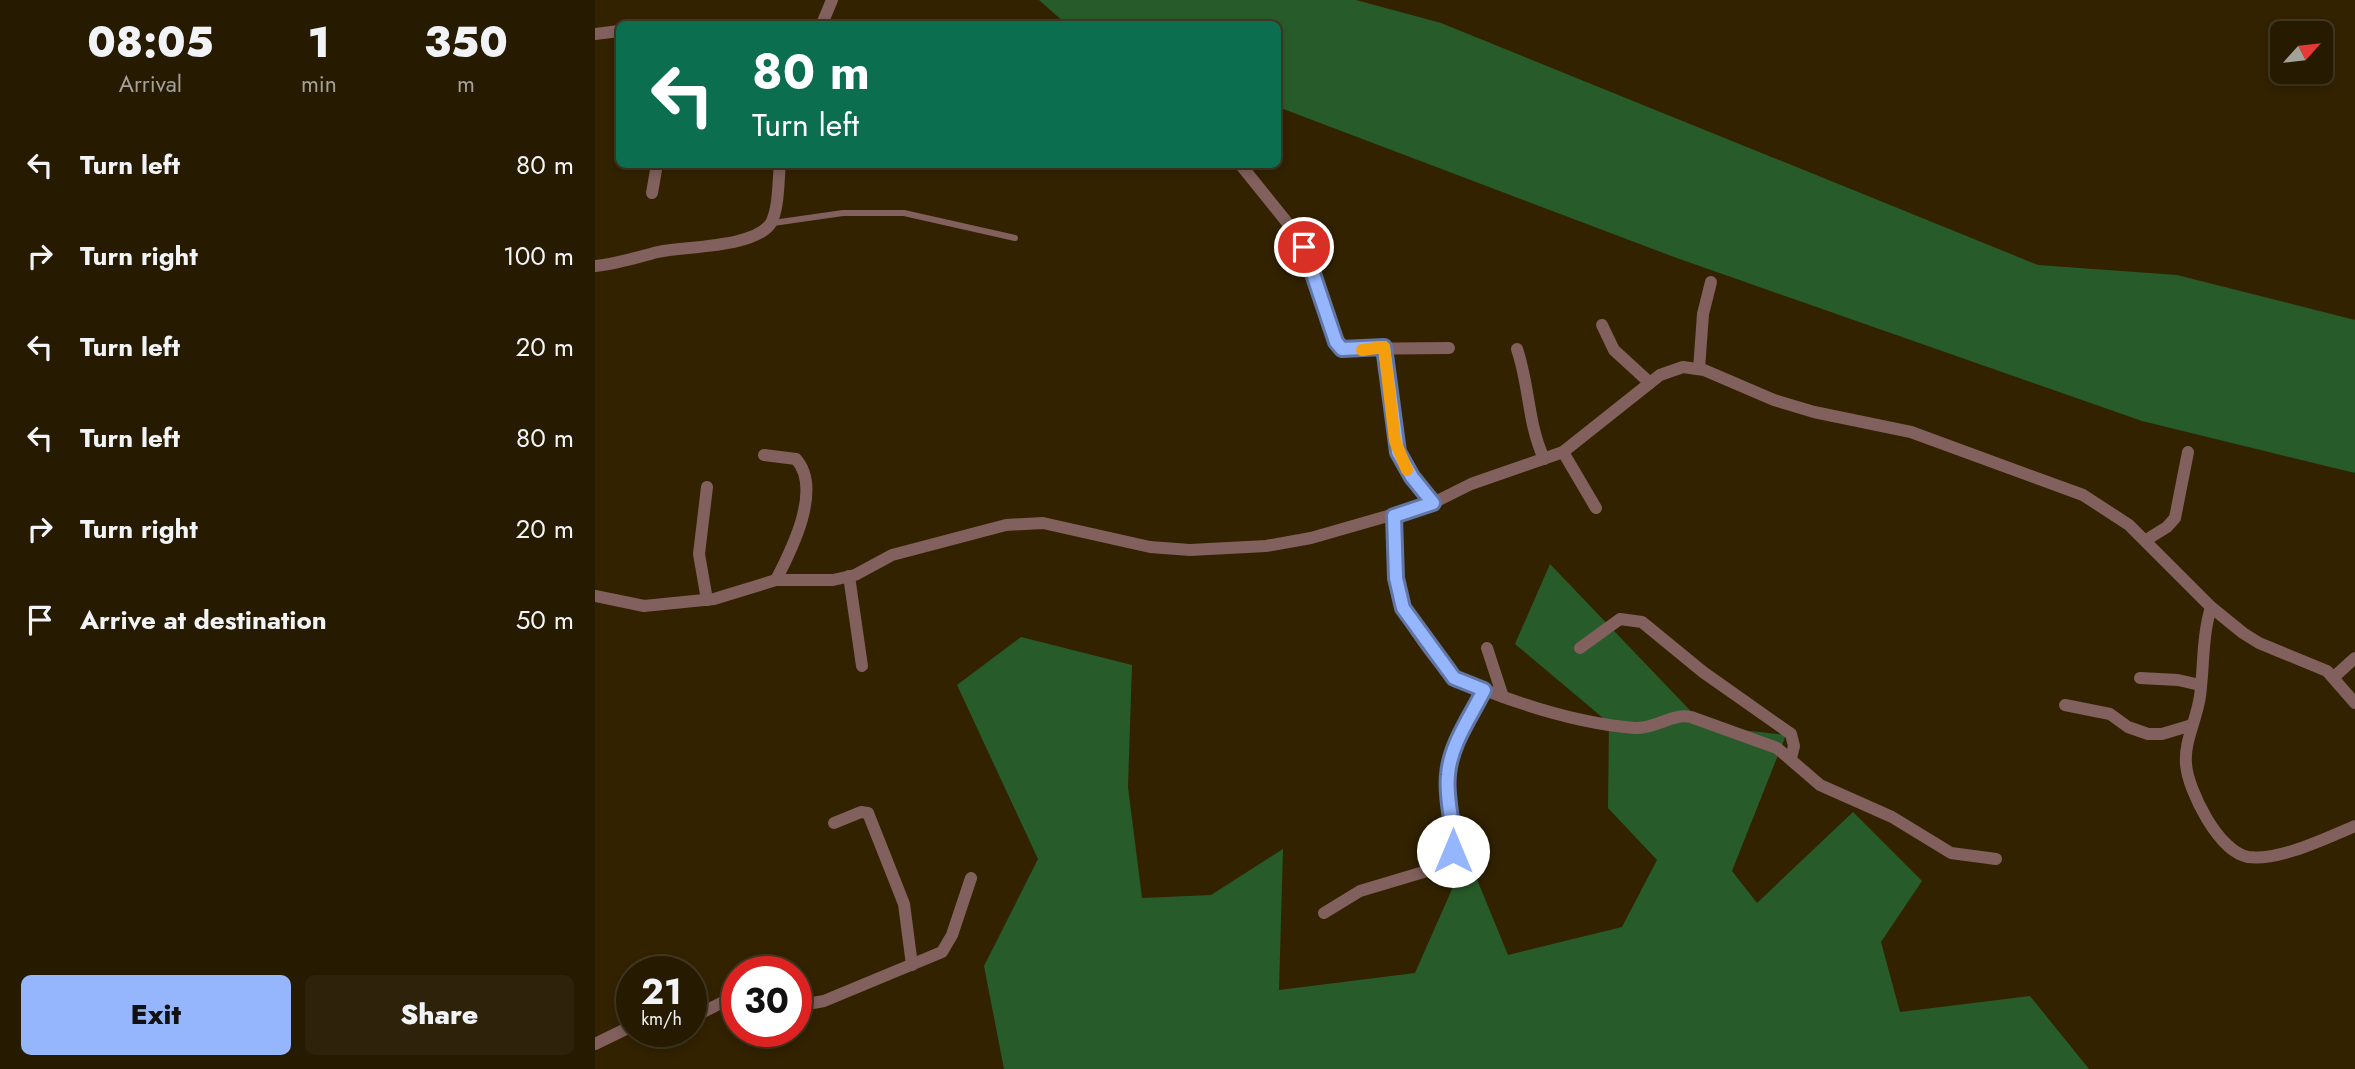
<!DOCTYPE html>
<html lang="en">
<head>
<meta charset="utf-8">
<style>
	:root { --surface:#261a00; --page:#2e230a; --text:#f1f3f6; --muted:#a4a199; --line:#423822; --accent:#95b6fd }
	body { margin:0; font-family:Jost,sans-serif; background:var(--page); color:var(--text); height:100vh; display:flex; flex-direction:column; font-size:26px; white-space:nowrap }
	* { box-sizing:border-box; margin:0 }
	p { font-size:23px; color:var(--muted) }
	.icon { flex:none; width:38px; height:38px; fill:none; stroke:currentColor; stroke-width:2; stroke-linecap:round; stroke-linejoin:round }
	.map { position:relative; flex:1; overflow:hidden }
	.side { display:flex; flex-direction:column; background:var(--surface); width:595px }
	.side>* { flex:none }
	.guide { position:absolute; left:21px; top:21px; width:665px; height:147px; border-radius:10px; box-shadow:0 4px 10px #0003,0 0 0 2px var(--line); background:#0b6e4f; color:#fff; overflow:hidden }
	.needle { width:46px; rotate:63deg }
	.controls { position:absolute; left:1675px; top:21px; display:grid; gap:14px }
	.controls a { display:grid; place-items:center; width:63px; height:63px; border-radius:10px; background:var(--surface); box-shadow:0 4px 10px #0003,0 0 0 2px var(--line); font-size:35px }
	.speed { position:absolute; left:21px; top:956px; display:flex; gap:14px; font-size:35px; font-weight:700; text-align:center }
	.speed>* { display:grid; place-content:center; width:91px; height:91px; border-radius:50%; background:var(--surface); box-shadow:0 4px 10px #0003,0 0 0 2px var(--line); line-height:1 }
	.speed small { font-size:18px; font-weight:400 }
	.speed .limit { border:10px solid #d22; background:#fff; color:#111 }
	.pin { position:absolute; display:grid; place-items:center; width:60px; height:60px; color:#fff; margin:-30px; border:4px solid #fff; border-radius:50%; box-shadow:0 2px 7px #0007 }
	.me { position:absolute; width:77px; margin:-38px; rotate:0deg; stroke-linejoin:round; filter:drop-shadow(0 0 5px #0008) }
	.turn { display:flex; align-items:center; gap:24px; height:147px; padding:0 21px; font-size:32px }
	.turn .icon { width:91px; height:91px; stroke-width:2.5 }
	.turn b { display:block; font-size:49px; line-height:60px }
	.eta { display:flex; justify-content:space-evenly; align-items:center; height:119px; text-align:center }
	.eta b { font-size:42px; font-weight:800; line-height:49px }
	.action { display:flex; gap:14px; margin-top:auto; padding:14px 21px }
	.action a { flex:1; height:80px; border-radius:10px; background:var(--accent); color:#111; font-size:28px; font-weight:800; line-height:80px; text-align:center }
	.action a+a { background:var(--page); color:var(--text) }
	ul { padding:0; list-style:none }
	li { display:flex; align-items:center; gap:21px; height:91px; padding:0 21px }
	li div { flex:1 }
	li b { display:block; font-size:26px }
	li em { font-style:normal }
	main { display:flex; flex:1; min-height:0 }
	.map>svg:first-child { display:block }
</style>
</head>
<body>
<main>
<section class="side">
<div class="eta">
<div><b>08:05</b><p>Arrival</p></div>
<div><b>1</b><p>min</p></div>
<div><b>350</b><p>m</p></div>
</div>
<ul>
<li><svg class="icon" aria-label="left" viewBox="0 0 24 24"><path d="M17 20v-9H6M10 6l-5 5 5 5"/></svg><div><b>Turn left</b></div><em>80 m</em></li>
<li><svg class="icon" aria-label="right" viewBox="0 0 24 24"><path d="M7 20v-9h11M14 6l5 5-5 5"/></svg><div><b>Turn right</b></div><em>100 m</em></li>
<li><svg class="icon" aria-label="left" viewBox="0 0 24 24"><path d="M17 20v-9H6M10 6l-5 5 5 5"/></svg><div><b>Turn left</b></div><em>20 m</em></li>
<li><svg class="icon" aria-label="left" viewBox="0 0 24 24"><path d="M17 20v-9H6M10 6l-5 5 5 5"/></svg><div><b>Turn left</b></div><em>80 m</em></li>
<li><svg class="icon" aria-label="right" viewBox="0 0 24 24"><path d="M7 20v-9h11M14 6l5 5-5 5"/></svg><div><b>Turn right</b></div><em>20 m</em></li>
<li><svg class="icon" aria-label="arrive" viewBox="0 0 24 24"><path d="M6 21V4h12l-3 4 3 4H6"/></svg><div><b>Arrive at destination</b></div><em>50 m</em></li>
</ul>
<div class="action"><a>Exit</a><a>Share</a></div>
</section>
<div class="map">
<svg width="1760" height="1069" viewBox="0 0 1760 1069">
	<rect width="100%" height="100%" fill="#322200"/>
	<g fill="#285b2a">
		<path d="M444,0H761L846,23L1443,265L1582,275L1760,320V473L1547,421L1079,257L683,107L682,24H471Z"/>
		<path d="M955,564L1110,726L1191,735L1137,871L1162,903L1258,812L1327,881L1286,942L1305,1012L1435,996L1494,1069H409L389,966L443,859L362,685L426,637L537,665L533,787L547,898L616,895L688,849L684,990L820,973L872,855L913,955L1027,927L1062,860L1013,808L1014,723L920,644Z"/>
	</g>
	<g fill="none" stroke-linecap="round" stroke-linejoin="round">
		<path stroke="#81605d" stroke-width="6" d="M178,223L248,213H309L420,238"/>
		<g stroke="#81605d" stroke-width="12">
			<path d="M227,24L237,0"/>
			<path d="M0,34L24,31"/>
			<path d="M645,164L703,236L735,328L747,349L854,348"/>
			<path d="M57,193L62,164"/>
			<path d="M0,266C22,264 42,257 63,252C90,246 160,248 176,223C184,208 183,182 185,164"/>
			<path d="M1007,325L1019,350L1055,383"/>
			<path d="M789,347L803,452L817,477L838,503"/>
			<path d="M922,349C935,387 932,421 949,459"/>
			<path d="M1104,369L1108,314L1116,282"/>
			<path d="M968,452L1001,508"/>
			<path d="M169,455L201,459C228,489 196,551 181,580"/>
			<path d="M112,487L104,554L112,600"/>
			<path d="M799,516C800,543 796,575 805,601C811,620 844,667 861,679C871,686 884,688 895,692C942,710 989,724 1040,728C1060,729 1077,713 1096,717L1182,748L1225,785L1297,817L1356,853L1401,859"/>
			<path d="M1551,540L1572,527L1580,518L1593,452"/>
			<path d="M254,576L267,666"/>
			<path d="M0,596L49,606L119,599L181,580H238L260,575L297,555L411,525L448,523L555,547L595,550L671,546L716,538L838,503L876,484L968,452L1065,375L1088,367L1109,370L1179,400L1219,412L1316,432L1488,495L1534,525L1616,607L1648,633L1664,643L1732,671L1760,703"/>
			<path d="M1616,607C1607,637 1609,666 1605,696C1602,719 1589,741 1591,764C1593,791 1624,852 1653,857C1685,861 1731,838 1760,826"/>
			<path d="M892,648L908,697"/>
			<path d="M985,648L1025,619L1047,622L1108,672L1196,734L1199,746L1196,758"/>
			<path d="M1739,677L1760,658"/>
			<path d="M1545,678L1583,680L1605,685"/>
			<path d="M1470,705L1515,714L1533,727L1553,734H1567L1597,725"/>
			<path d="M239,823L266,812L273,813L309,904L317,965"/>
			<path d="M729,913L765,891L832,871L858,851C860,825 851,800 853,775C855,745 876,716 889,690"/>
			<path d="M201,1006L229,1001L347,952L357,935L376,878"/>
			<path d="M96,1018L142,995"/>
			<path d="M0,1044L37,1026"/>
		</g>
	</g>
	<g fill="none" stroke-linecap="round" stroke-linejoin="round">
		<g stroke="#6176a4" stroke-width="18">
			<path id="route" d="M709,247L741,342L747,349L789,347L803,452L817,477L838,503L799,516L801,578L808,608L859,678L889,690C876,716 855,745 853,775C850,800 860,825 858,851"/>
		</g>
		<use href="#route" stroke="#95b6fd" stroke-width="12"/>
		<path stroke="#f59e0b" stroke-width="12" d="M767,350L789,347L800,441L812,470"/>
	</g>
</svg>
<div class="controls">
<a><svg class="needle" viewBox="-14 -14 28 28"><path d="M0-13l5 13h-10z" fill="#e53935"/><path d="M0 13l5-13h-10z" fill="#a4a199"/></svg></a>
</div>
<div class="speed"><div>21<small>km/h</small></div><div class="limit">30</div></div>
<div class="pin" style="left:709px;top:247px;background:#d93025"><svg class="icon" aria-label="arrive" viewBox="0 0 24 24"><path d="M6 21V4h12l-3 4 3 4H6"/></svg></div>
<svg class="me" style="left:858px;top:851px" viewBox="-20 -20 40 40"><circle r="19" fill="#fff"/><path d="M0-13L10 11 0 6-10 11z" fill="#95b6fd"/></svg>
<div class="guide">
<div class="turn"><svg class="icon" aria-label="left" viewBox="0 0 24 24"><path d="M17 20v-9H6M10 6l-5 5 5 5"/></svg><div><b>80 m</b>Turn left</div></div>
</div>
</div>
</main>
</body>
</html>
